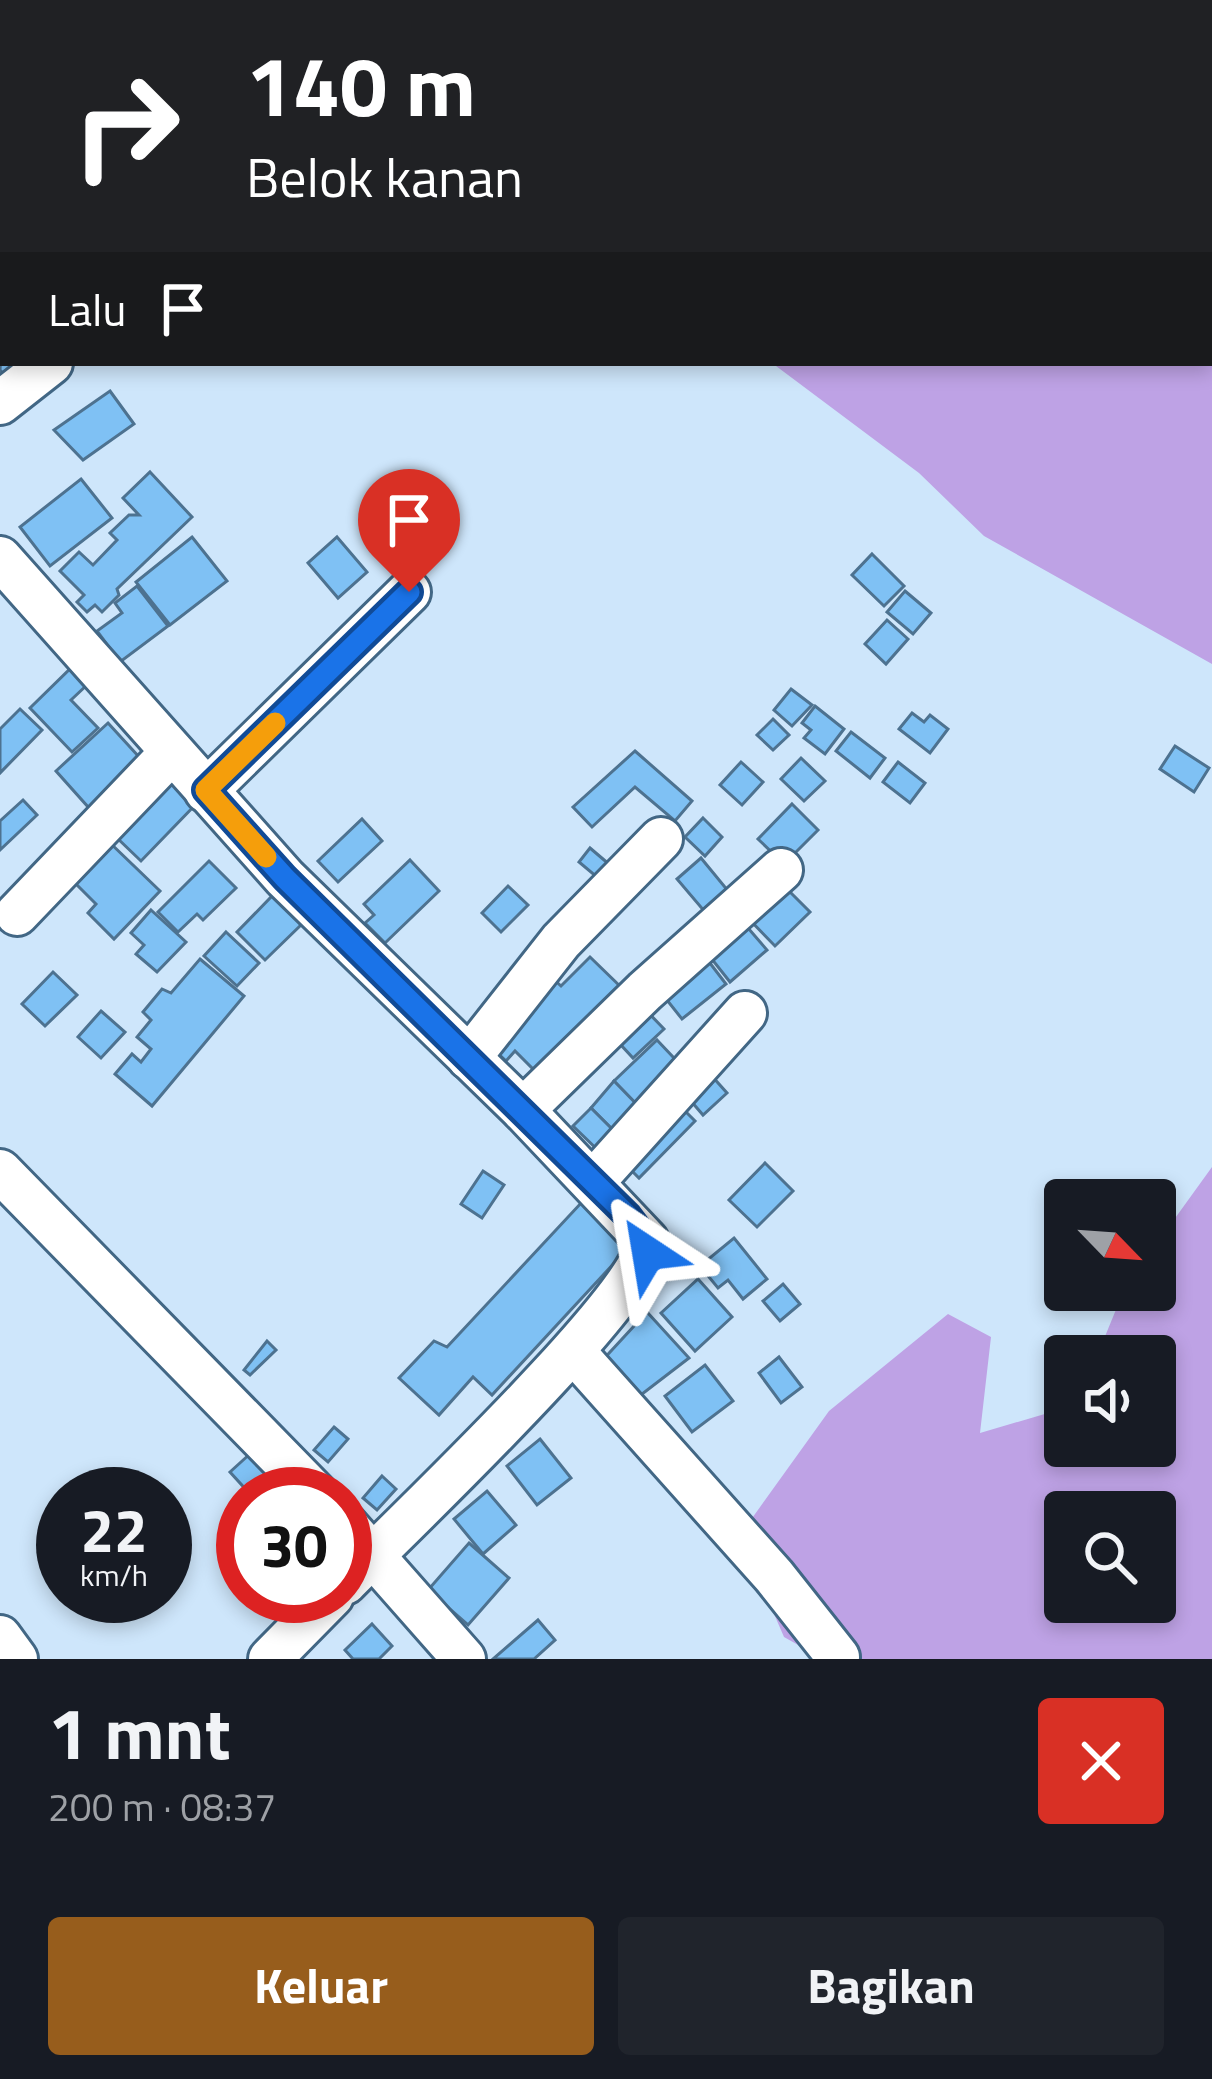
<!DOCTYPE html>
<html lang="id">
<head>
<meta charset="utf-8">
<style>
	:root { --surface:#171b24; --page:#20242c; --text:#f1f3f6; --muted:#9ea1a6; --accent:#975d1c }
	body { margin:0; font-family:"Titillium Web",sans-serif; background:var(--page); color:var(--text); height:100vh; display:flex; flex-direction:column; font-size:45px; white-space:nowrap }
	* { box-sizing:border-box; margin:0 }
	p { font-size:39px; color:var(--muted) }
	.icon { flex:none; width:66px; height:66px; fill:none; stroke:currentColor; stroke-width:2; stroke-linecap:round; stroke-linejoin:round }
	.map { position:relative; height:1659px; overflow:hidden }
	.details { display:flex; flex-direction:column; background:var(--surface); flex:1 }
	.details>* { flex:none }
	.top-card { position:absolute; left:0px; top:0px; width:1212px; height:366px; box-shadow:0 6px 18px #0003; background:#202124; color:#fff; overflow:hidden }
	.needle { width:78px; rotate:115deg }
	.fabs { position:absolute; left:1044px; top:1179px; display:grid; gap:24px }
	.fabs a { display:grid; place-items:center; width:132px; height:132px; border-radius:12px; background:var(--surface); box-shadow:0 6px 18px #0003; font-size:60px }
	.speed { position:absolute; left:36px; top:1467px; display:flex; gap:24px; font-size:60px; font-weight:700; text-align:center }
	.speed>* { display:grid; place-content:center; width:156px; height:156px; border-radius:50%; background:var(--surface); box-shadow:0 6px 18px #0003; line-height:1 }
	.speed small { font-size:30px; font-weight:400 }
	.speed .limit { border:18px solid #d22; background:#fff; color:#111 }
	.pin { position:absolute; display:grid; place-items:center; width:102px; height:102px; color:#fff; margin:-123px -51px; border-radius:50% 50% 50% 0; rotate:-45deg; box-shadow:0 0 12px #0007 }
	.pin .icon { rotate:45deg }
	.me { position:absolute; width:132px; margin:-66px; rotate:327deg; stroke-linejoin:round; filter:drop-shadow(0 0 9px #0008) }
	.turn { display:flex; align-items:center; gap:42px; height:252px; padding:0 48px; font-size:54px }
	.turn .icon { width:156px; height:156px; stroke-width:2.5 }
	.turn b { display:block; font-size:84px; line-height:102px }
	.then { display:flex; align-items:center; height:114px; padding:0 48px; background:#0003; gap:24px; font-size:45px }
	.round { display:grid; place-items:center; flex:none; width:126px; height:126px; border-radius:12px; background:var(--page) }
	.head { display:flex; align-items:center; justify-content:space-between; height:204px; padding:0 48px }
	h1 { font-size:72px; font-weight:700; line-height:90px }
	.button { display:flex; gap:24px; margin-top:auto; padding:24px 48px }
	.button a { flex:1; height:138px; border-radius:12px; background:var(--accent); color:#fff; font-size:48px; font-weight:700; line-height:138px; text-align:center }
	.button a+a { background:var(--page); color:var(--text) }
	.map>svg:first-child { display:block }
</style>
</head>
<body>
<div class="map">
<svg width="1212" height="1659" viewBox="0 0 1212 1659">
	<rect width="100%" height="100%" fill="#cee6fb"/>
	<g fill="#bea2e5" fill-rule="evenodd">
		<path d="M489,0H1212V664L984,536L919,473L772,363H1209V3Z"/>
		<path d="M1212,1167V1659H823L784,1637L740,1535L829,1411L948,1314L991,1337L980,1433L1065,1408V1446H1155V1356H1097L1124,1290H1155V1246ZM1065,1512H1155V1602H1065Z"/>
	</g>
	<g fill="#7fc1f4" stroke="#4d7290" stroke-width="3">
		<path d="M3,319V363H22L5,376L0,370Z"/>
		<path d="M110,391L134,424L83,460L54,430Z"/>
		<path d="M150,472L192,517L117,589L119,595L102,612L95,605L87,612L77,602L84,595L60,571L79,552L93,565L117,540L110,533L129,515H139L123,498Z"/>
		<path d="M81,479L112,518L50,566L20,527Z"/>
		<path d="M192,537L227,581L170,625L136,582Z"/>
		<path d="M337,537L367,572L338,598L308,563Z"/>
		<path d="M872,554L904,586L884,606L852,575Z"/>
		<path d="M137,586L168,626L120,662L97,631L122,613L115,603Z"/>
		<path d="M905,591L931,613L913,634L887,612Z"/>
		<path d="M887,620L908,639L886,664L865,644Z"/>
		<path d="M73,666L89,683L71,700L98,728L72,752L30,708Z"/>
		<path d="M791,689L812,705L792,726L774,710Z"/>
		<path d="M815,706L844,729L825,754L804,738L811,730L802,723Z"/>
		<path d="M20,709L42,730L0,773V729Z"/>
		<path d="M912,713L924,722L930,715L948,729L930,753L899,729Z"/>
		<path d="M773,719L789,735L773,750L757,735Z"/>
		<path d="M108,723L151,770L98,818L56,771Z"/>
		<path d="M851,732L885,758L870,778L836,751Z"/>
		<path d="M1175,746L1209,768L1194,792L1160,769Z"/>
		<path d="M635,751L692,801L675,821L635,787L592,827L573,807Z"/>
		<path d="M801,758L825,781L804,801L781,779Z"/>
		<path d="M741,762L763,782L742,805L720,785Z"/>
		<path d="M898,762L925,783L910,803L883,782Z"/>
		<path d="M173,777L198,802L141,861L115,836Z"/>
		<path d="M23,800L37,815L0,850V821Z"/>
		<path d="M792,804L818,830L784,864L758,839Z"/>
		<path d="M703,818L722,837L705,856L685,837Z"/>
		<path d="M362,819L382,841L338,882L318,861Z"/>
		<path d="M107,840L160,891L114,939L88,913L96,904L70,878Z"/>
		<path d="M590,848L610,865L598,878L579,862Z"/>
		<path d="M701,858L729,892L705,912L677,879Z"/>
		<path d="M410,860L439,891L385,943L365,923L374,915L364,904Z"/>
		<path d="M209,861L236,888L203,920L197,914L178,932L158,912Z"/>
		<path d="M779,881L810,912L775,946L745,915Z"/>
		<path d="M508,886L528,905L501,932L482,913Z"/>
		<path d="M274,894L303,923L265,960L237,932Z"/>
		<path d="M151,910L186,942L157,972L136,954L144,945L131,933Z"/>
		<path d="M742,921L767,950L730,982L707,953Z"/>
		<path d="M226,932L259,963L237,986L204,956Z"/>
		<path d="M703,954L726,984L682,1019L659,990Z"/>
		<path d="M590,957L625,991L541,1077L515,1051L506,1061L483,1039L548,974L561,986Z"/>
		<path d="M200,959L244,996L152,1106L115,1074L132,1054L141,1062L151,1049L137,1037L151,1020L143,1012L162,989L171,993Z"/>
		<path d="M53,972L77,995L45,1026L22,1004Z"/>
		<path d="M639,1003L664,1029L633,1058L609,1032Z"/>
		<path d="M101,1011L125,1032L101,1058L78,1037Z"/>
		<path d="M657,1040L690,1075L648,1116L614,1081Z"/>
		<path d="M702,1065L727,1093L703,1115L678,1086Z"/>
		<path d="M614,1081L648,1116L621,1138L591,1108Z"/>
		<path d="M674,1100L695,1121L639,1178L623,1162Z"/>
		<path d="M591,1108L621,1138L604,1156L573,1126Z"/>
		<path d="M765,1163L793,1191L757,1227L729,1200Z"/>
		<path d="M483,1171L504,1185L482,1218L461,1204Z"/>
		<path d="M582,1202L630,1246L492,1395L473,1377L439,1415L399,1378L434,1341L447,1347Z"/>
		<path d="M734,1238L767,1279L743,1299L728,1280L718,1288L700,1266Z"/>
		<path d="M698,1279L732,1317L695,1351L661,1313Z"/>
		<path d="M783,1284L800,1304L780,1321L763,1301Z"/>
		<path d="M647,1312L689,1358L633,1401L599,1364Z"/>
		<path d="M267,1341L276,1350L250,1375L244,1370Z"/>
		<path d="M779,1357L802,1387L781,1403L759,1373Z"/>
		<path d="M705,1365L733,1401L692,1432L665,1396Z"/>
		<path d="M334,1427L348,1439L328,1462L314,1450Z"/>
		<path d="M540,1439L571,1478L537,1505L507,1466Z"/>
		<path d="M252,1452L271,1473L250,1494L230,1472Z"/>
		<path d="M382,1476L396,1489L377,1510L363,1498Z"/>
		<path d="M487,1491L516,1525L483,1554L454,1519Z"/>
		<path d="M469,1543L509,1578L468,1625L428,1590Z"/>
		<path d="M538,1620L555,1640L534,1659H493Z"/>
		<path d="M372,1624L392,1646L379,1659H353L345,1650Z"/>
	</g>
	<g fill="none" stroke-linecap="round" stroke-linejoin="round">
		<g stroke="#426785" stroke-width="48">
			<g id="minor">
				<path d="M0,403L51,363"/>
				<path d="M0,558L285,878L523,1110L647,1241C653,1288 392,1535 345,1583"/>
				<path d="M206,791L409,592"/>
				<path d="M17,914L172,752"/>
				<path d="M469,1058L561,941L661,839"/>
				<path d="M523,1110L645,991L781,870"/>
				<path d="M0,1171L316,1494"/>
				<path d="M593,1182L745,1013"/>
				<path d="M573,1351L774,1576L838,1657"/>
				<path d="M345,1524L464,1659"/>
				<path d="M0,1637L16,1659"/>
				<path d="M270,1659L332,1596"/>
			</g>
		</g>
		<use href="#minor" stroke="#fff" stroke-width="42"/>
	</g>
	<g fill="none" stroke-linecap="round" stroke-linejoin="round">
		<g stroke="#114b97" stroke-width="30">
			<path id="route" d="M409,592L206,790L285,878L628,1216L647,1241L648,1253"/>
		</g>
		<use href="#route" stroke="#1a73e8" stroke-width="21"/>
		<path stroke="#f59e0b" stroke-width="21" d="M266,857L206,790L275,723"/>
	</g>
</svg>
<div class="fabs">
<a><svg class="needle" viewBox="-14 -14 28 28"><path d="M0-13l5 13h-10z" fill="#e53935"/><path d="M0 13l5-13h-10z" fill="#9ea1a6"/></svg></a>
<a><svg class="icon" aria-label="sound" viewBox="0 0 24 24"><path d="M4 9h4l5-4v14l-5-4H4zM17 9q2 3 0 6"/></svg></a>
<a><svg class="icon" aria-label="search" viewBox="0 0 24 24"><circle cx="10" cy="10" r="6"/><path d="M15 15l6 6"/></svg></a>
</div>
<div class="speed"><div>22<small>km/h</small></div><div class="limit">30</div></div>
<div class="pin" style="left:409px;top:592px;background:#d93025"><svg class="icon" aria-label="arrive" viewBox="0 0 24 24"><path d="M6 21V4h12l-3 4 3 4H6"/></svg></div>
<svg class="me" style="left:648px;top:1253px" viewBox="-20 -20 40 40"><path d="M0-17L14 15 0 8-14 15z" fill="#1a73e8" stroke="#fff" stroke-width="4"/></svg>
<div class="top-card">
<div class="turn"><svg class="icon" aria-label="right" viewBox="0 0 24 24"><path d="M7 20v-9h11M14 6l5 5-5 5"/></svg><div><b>140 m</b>Belok kanan</div></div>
<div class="then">Lalu<svg class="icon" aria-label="arrive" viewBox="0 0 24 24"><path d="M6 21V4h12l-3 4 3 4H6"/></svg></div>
</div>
</div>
<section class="details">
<div class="head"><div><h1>1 mnt</h1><p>200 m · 08:37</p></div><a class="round" style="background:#d93025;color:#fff"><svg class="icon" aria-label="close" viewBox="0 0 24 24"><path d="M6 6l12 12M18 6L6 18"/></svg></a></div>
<div class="button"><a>Keluar</a><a>Bagikan</a></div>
</section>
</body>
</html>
